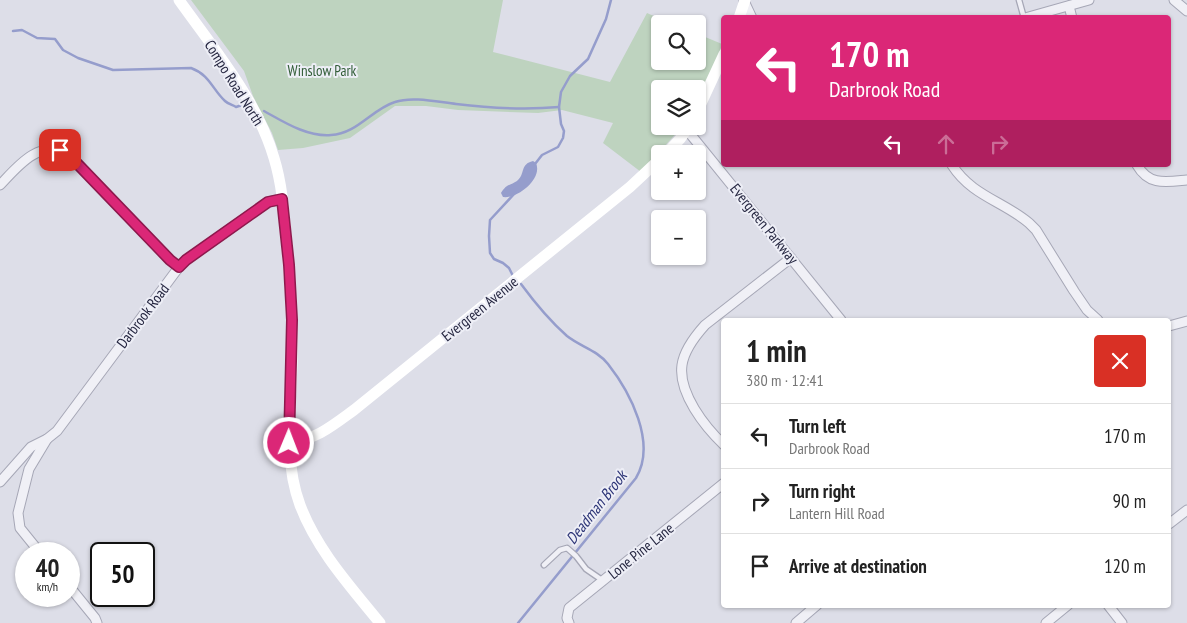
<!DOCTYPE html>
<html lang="en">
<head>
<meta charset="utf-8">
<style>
	:root { --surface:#fff; --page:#f2f2f2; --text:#222; --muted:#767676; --line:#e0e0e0 }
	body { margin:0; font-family:"PT Sans Narrow",sans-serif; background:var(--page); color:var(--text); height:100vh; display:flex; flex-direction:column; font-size:19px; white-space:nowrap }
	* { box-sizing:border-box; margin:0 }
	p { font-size:16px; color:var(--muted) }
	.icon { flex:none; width:28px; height:28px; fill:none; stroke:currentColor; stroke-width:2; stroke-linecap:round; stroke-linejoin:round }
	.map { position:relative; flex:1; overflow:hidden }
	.panel { position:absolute; left:721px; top:318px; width:450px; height:290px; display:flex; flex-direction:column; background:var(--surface); border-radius:5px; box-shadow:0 1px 4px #0004 }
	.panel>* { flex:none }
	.top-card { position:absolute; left:721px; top:15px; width:450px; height:152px; border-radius:5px; box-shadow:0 1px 4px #0004; background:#db2777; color:#fff; overflow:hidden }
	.fabs { position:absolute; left:651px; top:15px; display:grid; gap:10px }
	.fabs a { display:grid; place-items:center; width:55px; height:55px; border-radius:5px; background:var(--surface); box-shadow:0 1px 4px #0004; font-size:25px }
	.speed { position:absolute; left:15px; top:542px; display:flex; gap:10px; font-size:25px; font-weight:700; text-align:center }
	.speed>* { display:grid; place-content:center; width:65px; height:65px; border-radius:50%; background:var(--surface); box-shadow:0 1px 4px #0004; line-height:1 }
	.speed small { font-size:12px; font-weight:400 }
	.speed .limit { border:2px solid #111; border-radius:8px; background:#fff; color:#111 }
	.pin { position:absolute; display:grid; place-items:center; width:42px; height:42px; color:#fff; margin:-21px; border-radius:10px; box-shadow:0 2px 8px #0006 }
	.me { position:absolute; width:55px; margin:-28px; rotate:1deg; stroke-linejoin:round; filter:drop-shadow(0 0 4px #0008) }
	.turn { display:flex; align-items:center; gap:18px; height:105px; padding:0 25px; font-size:22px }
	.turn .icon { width:65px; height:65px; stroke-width:2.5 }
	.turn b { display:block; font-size:35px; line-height:42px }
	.lanes { display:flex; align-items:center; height:48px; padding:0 25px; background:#0003; justify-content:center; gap:25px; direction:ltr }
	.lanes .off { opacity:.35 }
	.round { display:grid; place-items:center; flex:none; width:52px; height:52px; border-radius:5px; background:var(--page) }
	.headline { display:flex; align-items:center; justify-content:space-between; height:85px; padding:0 25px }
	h1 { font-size:30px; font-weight:600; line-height:38px }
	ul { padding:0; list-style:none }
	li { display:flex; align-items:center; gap:15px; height:65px; padding:0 25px; border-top:1px solid var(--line) }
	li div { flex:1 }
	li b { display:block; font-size:19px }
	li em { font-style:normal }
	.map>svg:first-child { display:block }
</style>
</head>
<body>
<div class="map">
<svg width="1187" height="623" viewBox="0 0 1187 623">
	<rect width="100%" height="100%" fill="#dddee8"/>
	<path fill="#bed3bf" d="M191,0H503L493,52L610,82L647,13L672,24H660V61H698V34L722,44L719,54L698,101V89H660V126H683L641,172L603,143L613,123L562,110L538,113L458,110L426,106H395L350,138L303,148L278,150L272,133L253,96L244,71Z"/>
	<path fill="#959dcc" d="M533,161L536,163C543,179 517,199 503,197L501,193C507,183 511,186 518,180C525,174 520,164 533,161Z"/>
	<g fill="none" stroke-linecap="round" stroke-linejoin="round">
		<g stroke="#959dcc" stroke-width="2.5">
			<path d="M13,31L22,30L37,38L55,39L63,50L78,58L113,70L191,68C210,75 212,89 225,101C228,104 233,105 236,107L242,105"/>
			<path d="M264,111C284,122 307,137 331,135C357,134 372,109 395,102C412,96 438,102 456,104C489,108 525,110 559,107"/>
			<path d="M535,164L542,155L558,147L563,138L564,131L561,124L559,107L561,92L570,76L588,59L606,19L611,0"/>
			<path d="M513,276L509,268L503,263L494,259L490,253L489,236L490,220L515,193"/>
			<path d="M518,623L636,478C657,443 630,392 608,364C597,350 581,347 567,336C550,321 535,303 521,284"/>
		</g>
		<g stroke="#a6a7b6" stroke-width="7">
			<g id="lane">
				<path d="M1019,0L1024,18"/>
				<path d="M544,565L560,550L567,548L576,556L586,569L602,580"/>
			</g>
		</g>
		<g stroke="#a6a7b6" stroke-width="11">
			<g id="street">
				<path d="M1174,0L1187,11"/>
				<path d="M744,1L752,18"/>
				<path d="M1069,6L1072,18"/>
				<path d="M1025,18L1089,0"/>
				<path d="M687,130L841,320"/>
				<path d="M952,165C972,196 1003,201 1029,223L1036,230L1074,291L1087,310L1098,320"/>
				<path d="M1137,165C1149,186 1166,182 1187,180"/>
				<path d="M0,185C18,166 38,140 67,153L170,260L179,267"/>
				<path d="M1169,326L1187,321"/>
				<path d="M724,445C705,427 678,393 682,365C684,351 696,335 705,325L791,258"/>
				<path d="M0,482L31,447L47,439L57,431L179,267L186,260L268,202L282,199"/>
				<path d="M1169,524L1187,510"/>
				<path d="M41,554L20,528L18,513L29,469L47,439"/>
				<path d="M69,586L95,618L97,623"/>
				<path d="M1108,605L1122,623"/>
				<path d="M569,623L567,618L569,608L724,483"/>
				<path d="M796,623L817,605"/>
				<path d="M1046,623L1068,605"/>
			</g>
		</g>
		<use href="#lane" stroke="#f0f0f6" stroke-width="4.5"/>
		<use href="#street" stroke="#f0f0f6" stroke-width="9"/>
		<g stroke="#fff" stroke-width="11">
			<path d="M179,0C214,49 257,100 274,158C282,184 284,211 286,237C290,279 293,320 292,362C291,409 283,459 300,505C317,550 350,586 380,623"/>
			<path d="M739,18L745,0"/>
			<path d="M698,110L724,54"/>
			<path d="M666,154L680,139L689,126"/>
			<path d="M289,443C317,439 332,426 354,410L630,187L660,159"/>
		</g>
	</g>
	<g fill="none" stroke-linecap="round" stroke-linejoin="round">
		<g stroke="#8e194d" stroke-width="12">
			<path id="route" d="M60,150L67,153L170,260L179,267L186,260L268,202L282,199L289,265L292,320L289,443"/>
		</g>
		<use href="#route" stroke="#db2777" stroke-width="9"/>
	</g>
	<g text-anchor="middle" stroke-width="4" stroke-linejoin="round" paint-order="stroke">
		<g font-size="15" fill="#325d38" stroke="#edeef6">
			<text x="322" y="76">Winslow Park</text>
		</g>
		<g font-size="15" fill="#252640" stroke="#edeef6">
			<text transform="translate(234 83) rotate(58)" y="5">Compo Road North</text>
			<text transform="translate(764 224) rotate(51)" y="5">Evergreen Parkway</text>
			<text transform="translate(480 309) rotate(-39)" y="5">Evergreen Avenue</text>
			<text transform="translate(143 316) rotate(-53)" y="5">Darbrook Road</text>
			<text transform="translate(641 551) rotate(-39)" y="5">Lone Pine Lane</text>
		</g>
		<g font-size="16" font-style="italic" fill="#2d3577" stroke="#edeef6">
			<text transform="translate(596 507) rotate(-52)" y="6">Deadman Brook</text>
		</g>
	</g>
</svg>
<div class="fabs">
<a><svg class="icon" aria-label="search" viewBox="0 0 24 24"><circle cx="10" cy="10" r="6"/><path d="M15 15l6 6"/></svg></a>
<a><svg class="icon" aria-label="layers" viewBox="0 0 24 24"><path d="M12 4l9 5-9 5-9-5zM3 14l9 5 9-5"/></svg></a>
<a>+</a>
<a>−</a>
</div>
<div class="speed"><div>40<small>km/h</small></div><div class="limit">50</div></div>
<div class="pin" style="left:60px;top:150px;background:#d93025"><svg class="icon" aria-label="arrive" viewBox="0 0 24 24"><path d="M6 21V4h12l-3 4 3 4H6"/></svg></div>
<svg class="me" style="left:289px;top:443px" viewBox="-20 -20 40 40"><circle r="17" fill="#db2777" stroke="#fff" stroke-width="3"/><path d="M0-11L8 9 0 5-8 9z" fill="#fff"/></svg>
<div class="top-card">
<div class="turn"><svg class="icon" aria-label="left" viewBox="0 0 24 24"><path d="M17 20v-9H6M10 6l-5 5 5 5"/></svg><div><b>170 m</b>Darbrook Road</div></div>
<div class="lanes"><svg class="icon" aria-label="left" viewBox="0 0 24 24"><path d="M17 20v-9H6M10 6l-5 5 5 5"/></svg><svg class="icon off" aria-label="ahead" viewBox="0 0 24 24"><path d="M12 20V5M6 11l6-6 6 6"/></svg><svg class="icon off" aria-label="right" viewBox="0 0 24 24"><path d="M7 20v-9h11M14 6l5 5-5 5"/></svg></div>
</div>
<section class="panel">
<div class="headline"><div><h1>1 min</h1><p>380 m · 12:41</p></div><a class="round" style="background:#d93025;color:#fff"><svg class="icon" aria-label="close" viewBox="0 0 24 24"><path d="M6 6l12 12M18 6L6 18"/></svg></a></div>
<ul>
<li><svg class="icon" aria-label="left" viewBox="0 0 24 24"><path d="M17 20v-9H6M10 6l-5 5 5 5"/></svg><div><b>Turn left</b><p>Darbrook Road</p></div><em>170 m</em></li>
<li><svg class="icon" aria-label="right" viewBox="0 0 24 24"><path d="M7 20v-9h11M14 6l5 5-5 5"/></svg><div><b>Turn right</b><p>Lantern Hill Road</p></div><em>90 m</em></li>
<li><svg class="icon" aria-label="arrive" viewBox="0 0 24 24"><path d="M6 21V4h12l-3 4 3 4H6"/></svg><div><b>Arrive at destination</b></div><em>120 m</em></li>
</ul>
</section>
</div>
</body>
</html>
